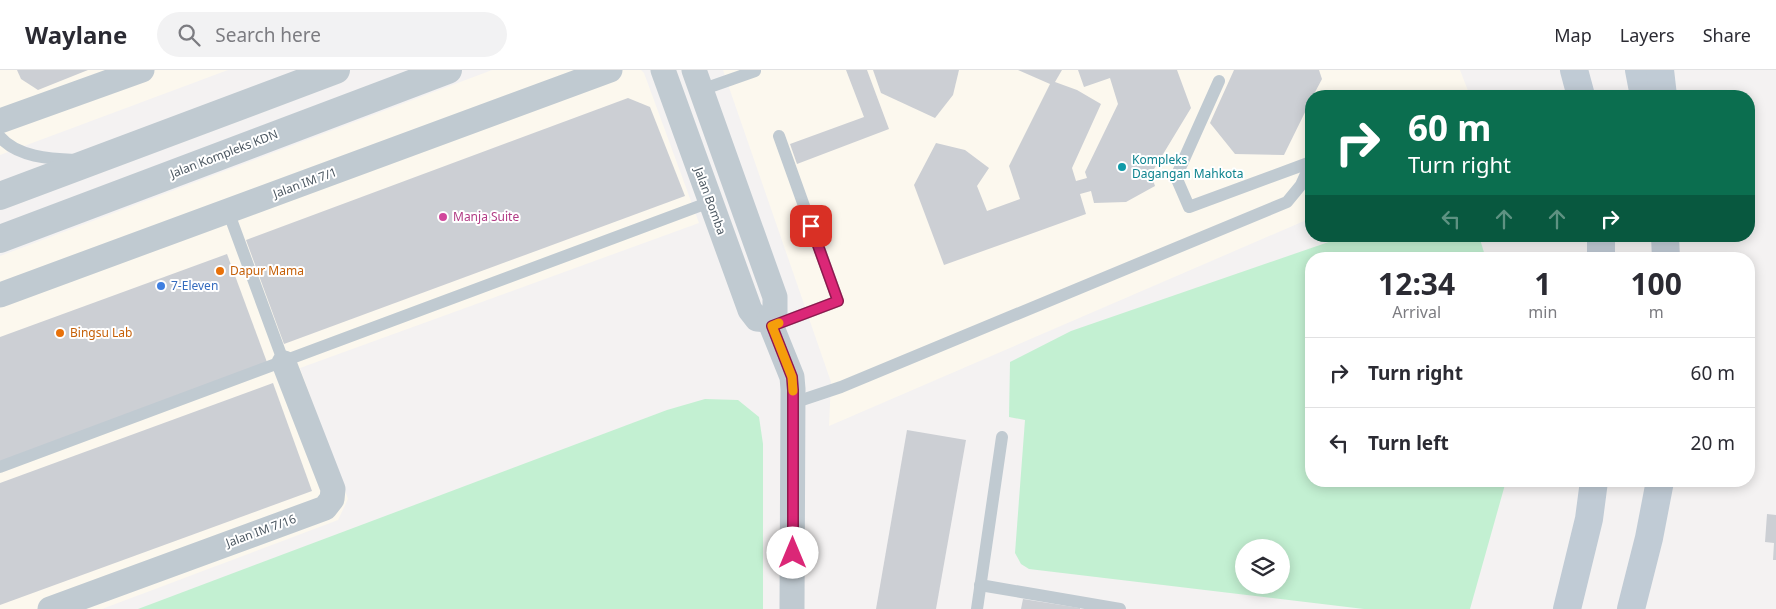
<!DOCTYPE html>
<html lang="en">
<head>
<meta charset="utf-8">
<style>
	:root { --surface:#fff; --page:#f2f2f3; --text:#2b2b33; --muted:#7c7c81; --line:#e1e1e2 }
	body { margin:0; font-family:"Noto Sans",sans-serif; background:var(--page); color:var(--text); height:100vh; display:flex; flex-direction:column; font-size:19px; white-space:nowrap }
	* { box-sizing:border-box; margin:0 }
	p { font-size:16px; color:var(--muted) }
	.icon { flex:none; width:28px; height:28px; fill:none; stroke:currentColor; stroke-width:2; stroke-linecap:round; stroke-linejoin:round }
	.map { position:relative; flex:1; overflow:hidden }
	.drawer { position:absolute; left:1305px; top:182px; width:450px; height:235px; display:flex; flex-direction:column; background:var(--surface); border-radius:20px; box-shadow:0 2px 12px #0003 }
	.drawer>* { flex:none }
	.guide { position:absolute; left:1305px; top:20px; width:450px; height:152px; border-radius:20px; box-shadow:0 2px 12px #0003; background:#0b6e4f; color:#fff; overflow:hidden }
	.buttons { position:absolute; left:1235px; top:469px; display:grid; gap:10px }
	.buttons a { display:grid; place-items:center; width:55px; height:55px; border-radius:50%; background:var(--surface); box-shadow:0 2px 12px #0003; font-size:25px }
	.pin { position:absolute; display:grid; place-items:center; width:42px; height:42px; color:#fff; margin:-21px; border-radius:10px; box-shadow:0 2px 8px #0006 }
	.me { position:absolute; width:55px; margin:-28px; rotate:0deg; stroke-linejoin:round; filter:drop-shadow(0 0 4px #0008) }
	.turn { display:flex; align-items:center; gap:18px; height:105px; padding:0 20px; font-size:22px }
	.turn .icon { width:65px; height:65px; stroke-width:2.5 }
	.turn b { display:block; font-size:35px; line-height:42px }
	.lanes { display:flex; align-items:center; height:48px; padding:0 20px; background:#0003; justify-content:center; gap:25px; direction:ltr }
	.lanes .off { opacity:.35 }
	.eta { display:flex; justify-content:space-evenly; align-items:center; height:85px; text-align:center }
	.eta b { font-size:30px; font-weight:700; line-height:35px }
	ul { padding:0; list-style:none }
	li { display:flex; align-items:center; gap:15px; height:70px; padding:0 20px; border-top:1px solid var(--line) }
	li div { flex:1 }
	li b { display:block; font-size:19px }
	li em { font-style:normal }
	header { display:flex; align-items:center; gap:30px; box-sizing:border-box; height:70px; padding:0 25px; background:var(--surface); border-bottom:1px solid var(--line) }
	header strong { font-size:24px }
	nav { display:flex; gap:28px; margin-inline-start:auto; font-size:18px }
	.search { width:350px; height:45px; background:var(--page); display:flex; align-items:center; gap:12px; box-sizing:border-box; padding:0 18px; border-radius:28px; color:var(--muted); font-size:19px }
	.map>svg:first-child { display:block }
</style>
</head>
<body>
<header>
<strong>Waylane</strong>
<div class="search"><svg class="icon" aria-label="search" viewBox="0 0 24 24"><circle cx="10" cy="10" r="6"/><path d="M15 15l6 6"/></svg>Search here</div>
<nav><a>Map</a><a>Layers</a><a>Share</a></nav>
</header>
<div class="map">
<svg width="1776" height="539" viewBox="0 0 1776 539">
	<rect width="100%" height="100%" fill="#f4f2f2"/>
	<g fill="#fcf8ee">
		<path d="M0,0H228L0,85Z"/>
		<path d="M492,0H641L644,3L699,153L300,298L348,429L338,450L102,539H0V186Z"/>
		<path d="M723,0H1460L1470,26H1311V148L829,356L831,312Z"/>
	</g>
	<g fill="#c3f0d2" fill-rule="evenodd">
		<path d="M1346,166H1479L1486,189H1311V411H1506L1470,539H1364L1029,499L1021,494L1015,483L1025,350L1009,347L1010,292L1071,261ZM1244,478H1281V515H1244Z"/>
		<path d="M705,329L738,330L759,347L763,374V539H138L667,340Z"/>
	</g>
	<g fill="#cccfd4">
		<path d="M17,0H88L38,20L21,9Z"/>
		<path d="M846,0H867L889,59L797,94L790,74L864,47Z"/>
		<path d="M873,0H959L953,25L935,48L881,23Z"/>
		<path d="M1018,0H1062L1055,12L1077,20L1101,34L1072,98L1076,111L1087,108L1085,102L1118,34L1110,8L1084,17L1078,0H1177L1191,38L1151,104L1155,116L1126,132L1094,133L1091,121L1080,124L1086,144L944,195L914,115L936,73L965,80L989,98L977,116L987,141L1020,129L1009,96L1050,14Z"/>
		<path d="M1234,0H1319L1322,9L1313,26H1311V30L1284,85L1235,84L1210,53Z"/>
		<path d="M628,28L650,37L685,126L284,274L246,170Z"/>
		<path d="M227,184L268,295L0,393V267Z"/>
		<path d="M273,313L312,421L0,535V413Z"/>
		<path d="M907,360L966,370L936,539H876Z"/>
		<path d="M1767,444L1776,445V490H1773L1774,473L1765,472Z"/>
		<path d="M1023,529L1080,538V539H1021Z"/>
	</g>
	<g fill="none" stroke-linecap="round" stroke-linejoin="round">
		<g stroke="#c0cad1" stroke-width="12">
			<path d="M1219,11L1176,107L1189,137L1311,92"/>
			<path d="M701,20L755,1"/>
			<path d="M0,67C17,87 50,89 75,90"/>
			<path d="M228,141L284,293"/>
			<path d="M772,256L838,231L779,66"/>
			<path d="M793,333L841,317L1287,132L1301,115L1311,93"/>
			<path d="M0,397L710,132"/>
			<path d="M980,515L1120,539"/>
			<path d="M977,539L1002,367"/>
		</g>
		<g stroke="#c0cad1" stroke-width="25">
			<path d="M663,0L750,240L757,249L769,250L775,243V227L694,0"/>
			<path d="M0,51L142,0"/>
			<path d="M0,225L610,0"/>
			<path d="M769,250L792,307L793,319L792,539"/>
			<path d="M50,539L325,438L332,429L333,419L284,293"/>
		</g>
		<g stroke="#c0cad1" stroke-width="28">
			<path d="M0,126L336,0"/>
			<path d="M0,169L448,0"/>
		</g>
		<g stroke="#c0cbd5" stroke-width="28">
			<path d="M1574,0L1581,26"/>
			<path d="M1639,0L1644,26"/>
			<path d="M1660,0L1663,26"/>
			<path d="M1601,166V189"/>
			<path d="M1665,166L1666,189"/>
			<path d="M1567,539L1589,449L1594,411"/>
			<path d="M1631,539L1649,468L1660,411"/>
		</g>
	</g>
	<g fill="none" stroke-linecap="round" stroke-linejoin="round">
		<g stroke="#8e194d" stroke-width="12">
			<path id="route" d="M793,483V320L792,307L772,256L838,231L811,156"/>
		</g>
		<use href="#route" stroke="#db2777" stroke-width="9"/>
		<path stroke="#f59e0b" stroke-width="9" d="M779,253L772,256L792,307L793,321"/>
	</g>
	<circle fill="#0f9aa8" stroke="#fff" stroke-width="2" cx="1122" cy="97" r="5"/>
	<circle fill="#d1479c" stroke="#fff" stroke-width="2" cx="443" cy="147" r="5"/>
	<g fill="#e8710a" stroke="#fff" stroke-width="2">
		<circle cx="220" cy="201" r="5"/>
		<circle cx="60" cy="263" r="5"/>
	</g>
	<circle fill="#3f7fe0" stroke="#fff" stroke-width="2" cx="161" cy="216" r="5"/>
	<g text-anchor="middle" stroke-width="4" stroke-linejoin="round" paint-order="stroke">
		<g font-size="12" fill="#4a5660" stroke="#fff">
			<text transform="translate(224 84) rotate(-21)" y="4">Jalan Kompleks KDN</text>
			<text transform="translate(305 113) rotate(-20)" y="4">Jalan IM 7/1</text>
			<text transform="translate(710 131) rotate(70)" y="4">Jalan Bomba</text>
			<text transform="translate(261 461) rotate(-20)" y="4">Jalan IM 7/16</text>
		</g>
		<g font-size="12" fill="#0d838f" stroke="#fff" text-anchor="start">
			<text x="1132" y="94">Kompleks<tspan x="1132" dy="14">Dagangan Mahkota</tspan></text>
		</g>
		<g font-size="12" fill="#b23c85" stroke="#fff" text-anchor="start">
			<text x="453" y="151">Manja Suite</text>
		</g>
		<g font-size="12" fill="#c56008" stroke="#fff" text-anchor="start">
			<text x="230" y="205">Dapur Mama</text>
			<text x="70" y="267">Bingsu Lab</text>
		</g>
		<g font-size="12" fill="#366cbe" stroke="#fff" text-anchor="start">
			<text x="171" y="220">7-Eleven</text>
		</g>
	</g>
</svg>
<div class="buttons">
<a><svg class="icon" aria-label="layers" viewBox="0 0 24 24"><path d="M12 4l9 5-9 5-9-5zM3 14l9 5 9-5"/></svg></a>
</div>
<div class="pin" style="left:811px;top:156px;background:#d93025"><svg class="icon" aria-label="arrive" viewBox="0 0 24 24"><path d="M6 21V4h12l-3 4 3 4H6"/></svg></div>
<svg class="me" style="left:793px;top:483px" viewBox="-20 -20 40 40"><circle r="19" fill="#fff"/><path d="M0-13L10 11 0 6-10 11z" fill="#db2777"/></svg>
<div class="guide">
<div class="turn"><svg class="icon" aria-label="right" viewBox="0 0 24 24"><path d="M7 20v-9h11M14 6l5 5-5 5"/></svg><div><b>60 m</b>Turn right</div></div>
<div class="lanes"><svg class="icon off" aria-label="left" viewBox="0 0 24 24"><path d="M17 20v-9H6M10 6l-5 5 5 5"/></svg><svg class="icon off" aria-label="ahead" viewBox="0 0 24 24"><path d="M12 20V5M6 11l6-6 6 6"/></svg><svg class="icon off" aria-label="ahead" viewBox="0 0 24 24"><path d="M12 20V5M6 11l6-6 6 6"/></svg><svg class="icon" aria-label="right" viewBox="0 0 24 24"><path d="M7 20v-9h11M14 6l5 5-5 5"/></svg></div>
</div>
<section class="drawer">
<div class="eta">
<div><b>12:34</b><p>Arrival</p></div>
<div><b>1</b><p>min</p></div>
<div><b>100</b><p>m</p></div>
</div>
<ul>
<li><svg class="icon" aria-label="right" viewBox="0 0 24 24"><path d="M7 20v-9h11M14 6l5 5-5 5"/></svg><div><b>Turn right</b></div><em>60 m</em></li>
<li><svg class="icon" aria-label="left" viewBox="0 0 24 24"><path d="M17 20v-9H6M10 6l-5 5 5 5"/></svg><div><b>Turn left</b></div><em>20 m</em></li>
</ul>
</section>
</div>
</body>
</html>
